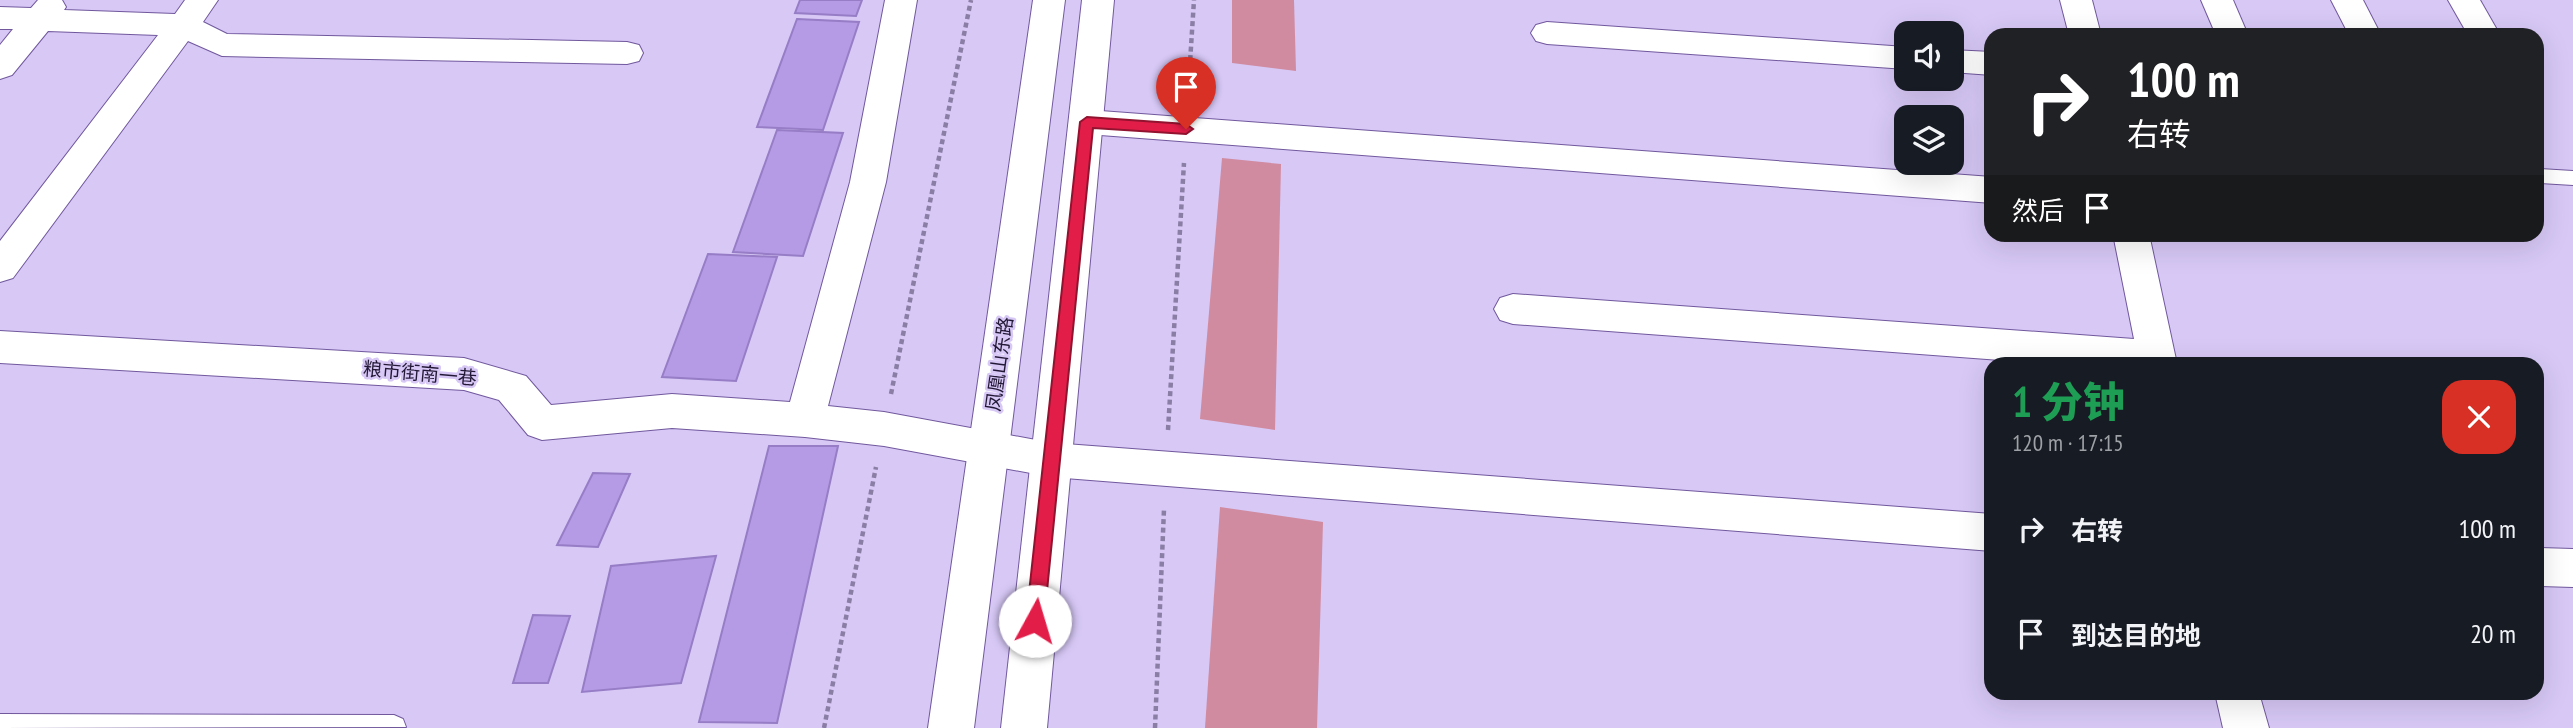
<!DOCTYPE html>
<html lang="zh">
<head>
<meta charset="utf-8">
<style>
	:root { --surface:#171b24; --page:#242831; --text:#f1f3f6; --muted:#9ea1a6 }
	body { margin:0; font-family:"PT Sans Narrow","Noto Sans SC",sans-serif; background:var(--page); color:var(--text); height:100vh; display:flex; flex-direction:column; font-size:26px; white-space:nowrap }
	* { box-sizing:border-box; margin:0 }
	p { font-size:23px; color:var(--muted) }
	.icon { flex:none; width:38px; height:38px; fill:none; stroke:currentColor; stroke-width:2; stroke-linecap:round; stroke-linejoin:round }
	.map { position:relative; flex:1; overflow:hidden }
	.drawer { position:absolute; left:1984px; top:357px; width:560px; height:343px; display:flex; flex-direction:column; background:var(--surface); border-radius:21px; box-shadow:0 7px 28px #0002 }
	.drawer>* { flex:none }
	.guide { position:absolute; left:1984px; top:28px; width:560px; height:214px; border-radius:21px; box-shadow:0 7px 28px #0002; background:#202124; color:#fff; overflow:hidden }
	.buttons { position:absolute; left:1894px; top:21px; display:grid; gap:14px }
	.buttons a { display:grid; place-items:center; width:70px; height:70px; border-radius:14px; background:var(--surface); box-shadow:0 7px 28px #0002; font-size:35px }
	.pin { position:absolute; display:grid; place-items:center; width:60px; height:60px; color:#fff; margin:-72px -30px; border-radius:50% 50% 50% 0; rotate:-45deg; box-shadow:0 0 7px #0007 }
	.pin .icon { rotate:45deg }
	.me { position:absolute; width:77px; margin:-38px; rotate:6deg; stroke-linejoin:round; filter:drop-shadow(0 0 5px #0008) }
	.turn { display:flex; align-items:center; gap:24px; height:147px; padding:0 28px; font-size:32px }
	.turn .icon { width:91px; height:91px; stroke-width:2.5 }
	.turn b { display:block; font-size:49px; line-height:60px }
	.then { display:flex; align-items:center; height:66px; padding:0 28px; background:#0003; gap:14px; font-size:26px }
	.round { display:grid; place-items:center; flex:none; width:74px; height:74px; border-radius:21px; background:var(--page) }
	.head { display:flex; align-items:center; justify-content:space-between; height:119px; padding:0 28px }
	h1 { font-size:42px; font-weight:800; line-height:52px; color:#1e9e55 }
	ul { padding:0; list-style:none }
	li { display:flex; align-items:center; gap:21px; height:105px; padding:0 28px }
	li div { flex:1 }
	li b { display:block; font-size:26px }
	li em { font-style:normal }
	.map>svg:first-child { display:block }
</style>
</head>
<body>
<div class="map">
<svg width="2573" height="728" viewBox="0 0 2573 728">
	<rect width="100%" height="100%" fill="#d7c8f6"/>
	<g fill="#d08ba0">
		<path d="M1232,0H1294L1296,71L1232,63Z"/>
		<path d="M1222,158L1281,164L1275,430L1200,419Z"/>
		<path d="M1220,507L1323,522L1317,728H1205Z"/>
	</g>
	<g fill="#b59be6" stroke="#967dc5" stroke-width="2">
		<path d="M800,0H862L856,16L795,13Z"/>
		<path d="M797,19L859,22L823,130L757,127Z"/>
		<path d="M777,130L843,133L803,256L733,252Z"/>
		<path d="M708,254L777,257L736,381L662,377Z"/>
		<path d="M769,446H838L777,723L699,722Z"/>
		<path d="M593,473L630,474L598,547L557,545Z"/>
		<path d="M716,556L681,683L582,692L611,566Z"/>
		<path d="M533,615L570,616L548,683H513Z"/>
	</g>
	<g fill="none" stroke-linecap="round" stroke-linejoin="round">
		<g stroke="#71589d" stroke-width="2">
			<g id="lane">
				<path d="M2538,169L2573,171V185L2538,183Z"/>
				<path d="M0,714L394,715L403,719L406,727L0,728Z"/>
			</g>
		</g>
		<g stroke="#71589d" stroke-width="2">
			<g id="street">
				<path d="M38,0H62L66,7L64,10L175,14L185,0H218L203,22L227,34L627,42L639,45L643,53L639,61L627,64L222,56L188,41L13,278L0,282V241L158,35L48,31L12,75L0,79V45L13,29H0V7L31,8Z"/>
				<path d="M885,0H917L886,182L828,406L884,412L1052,443L1992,514V551L1052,477L884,446L805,437L672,428L542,440L528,435L499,400L464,390L0,363V331L464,358L526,376L551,405L672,394L790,402L850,182Z"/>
				<path d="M2060,0H2092L2101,35H2069Z"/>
				<path d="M2201,0H2233L2248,35H2216Z"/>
				<path d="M2331,0H2363L2381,35H2349Z"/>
				<path d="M2448,0H2480L2500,35H2468Z"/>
				<path d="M1547,22L1906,47V69L1547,44L1536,41L1531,33L1536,25Z"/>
				<path d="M1951,50L1992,52V75L1951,72Z"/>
				<path d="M1087,110L1992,177V203L1087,134L1075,131L1070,122L1075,113Z"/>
				<path d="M2113,234H2149L2177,364H2054L1513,324L1500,320L1494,309L1500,298L1513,294L2134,339Z"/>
				<path d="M2538,548L2573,549V587L2538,586Z"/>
				<path d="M2215,693H2259L2269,728H2223Z"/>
			</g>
		</g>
		<g stroke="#71589d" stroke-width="2">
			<g id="primary">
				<path d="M1033,0H1065L974,728H928Z"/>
				<path d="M1082,0H1114L1047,728H1001Z"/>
			</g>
		</g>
		<g stroke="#8b7ea5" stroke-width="4.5" stroke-dasharray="5 3.5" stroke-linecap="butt">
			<path d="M1188,94L1194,0"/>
			<path d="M891,394L971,0"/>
			<path d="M1168,430L1184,163"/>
			<path d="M824,728L876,467"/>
			<path d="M1155,728L1164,509"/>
		</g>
		<use href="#lane" fill="#fff" fill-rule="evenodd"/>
		<use href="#street" fill="#fff" fill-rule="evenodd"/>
		<use href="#primary" fill="#fff" fill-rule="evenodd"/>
	</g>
	<path fill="#e11d48" stroke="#92132f" stroke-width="2" d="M1087,117L1186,124L1193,129L1186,134L1093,128L1044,621L1041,627L1035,629L1028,627L1026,621L1080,122Z"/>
	<g text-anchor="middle" stroke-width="5" stroke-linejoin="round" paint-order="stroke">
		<g font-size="19" fill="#231835" stroke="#d7c8f6">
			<text transform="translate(999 364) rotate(-82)" y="7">凤凰山东路</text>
			<text transform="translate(420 373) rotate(5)" y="7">粮市街南一巷</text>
		</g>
	</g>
</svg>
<div class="buttons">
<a><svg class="icon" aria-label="sound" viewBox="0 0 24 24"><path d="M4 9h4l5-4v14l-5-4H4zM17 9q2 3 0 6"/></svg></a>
<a><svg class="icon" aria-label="layers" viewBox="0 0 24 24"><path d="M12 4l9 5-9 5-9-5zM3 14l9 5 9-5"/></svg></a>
</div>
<div class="pin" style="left:1186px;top:129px;background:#d93025"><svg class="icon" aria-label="arrive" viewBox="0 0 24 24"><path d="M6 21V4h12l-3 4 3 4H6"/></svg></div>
<svg class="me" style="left:1035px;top:621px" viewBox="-20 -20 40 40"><circle r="19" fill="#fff"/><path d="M0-13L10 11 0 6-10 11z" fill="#e11d48"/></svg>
<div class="guide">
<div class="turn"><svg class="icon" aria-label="right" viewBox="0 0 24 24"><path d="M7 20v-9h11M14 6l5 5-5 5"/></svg><div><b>100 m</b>右转</div></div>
<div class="then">然后<svg class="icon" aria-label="arrive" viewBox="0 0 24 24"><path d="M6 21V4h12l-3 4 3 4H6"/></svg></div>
</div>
<section class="drawer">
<div class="head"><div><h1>1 分钟</h1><p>120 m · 17:15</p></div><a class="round" style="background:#d93025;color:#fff"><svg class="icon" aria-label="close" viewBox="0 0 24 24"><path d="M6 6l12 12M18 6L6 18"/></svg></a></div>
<ul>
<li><svg class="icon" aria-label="right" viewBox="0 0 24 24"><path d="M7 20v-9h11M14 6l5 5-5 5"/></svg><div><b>右转</b></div><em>100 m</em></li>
<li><svg class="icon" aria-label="arrive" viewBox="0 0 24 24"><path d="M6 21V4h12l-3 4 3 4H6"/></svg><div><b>到达目的地</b></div><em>20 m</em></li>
</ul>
</section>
</div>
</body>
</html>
